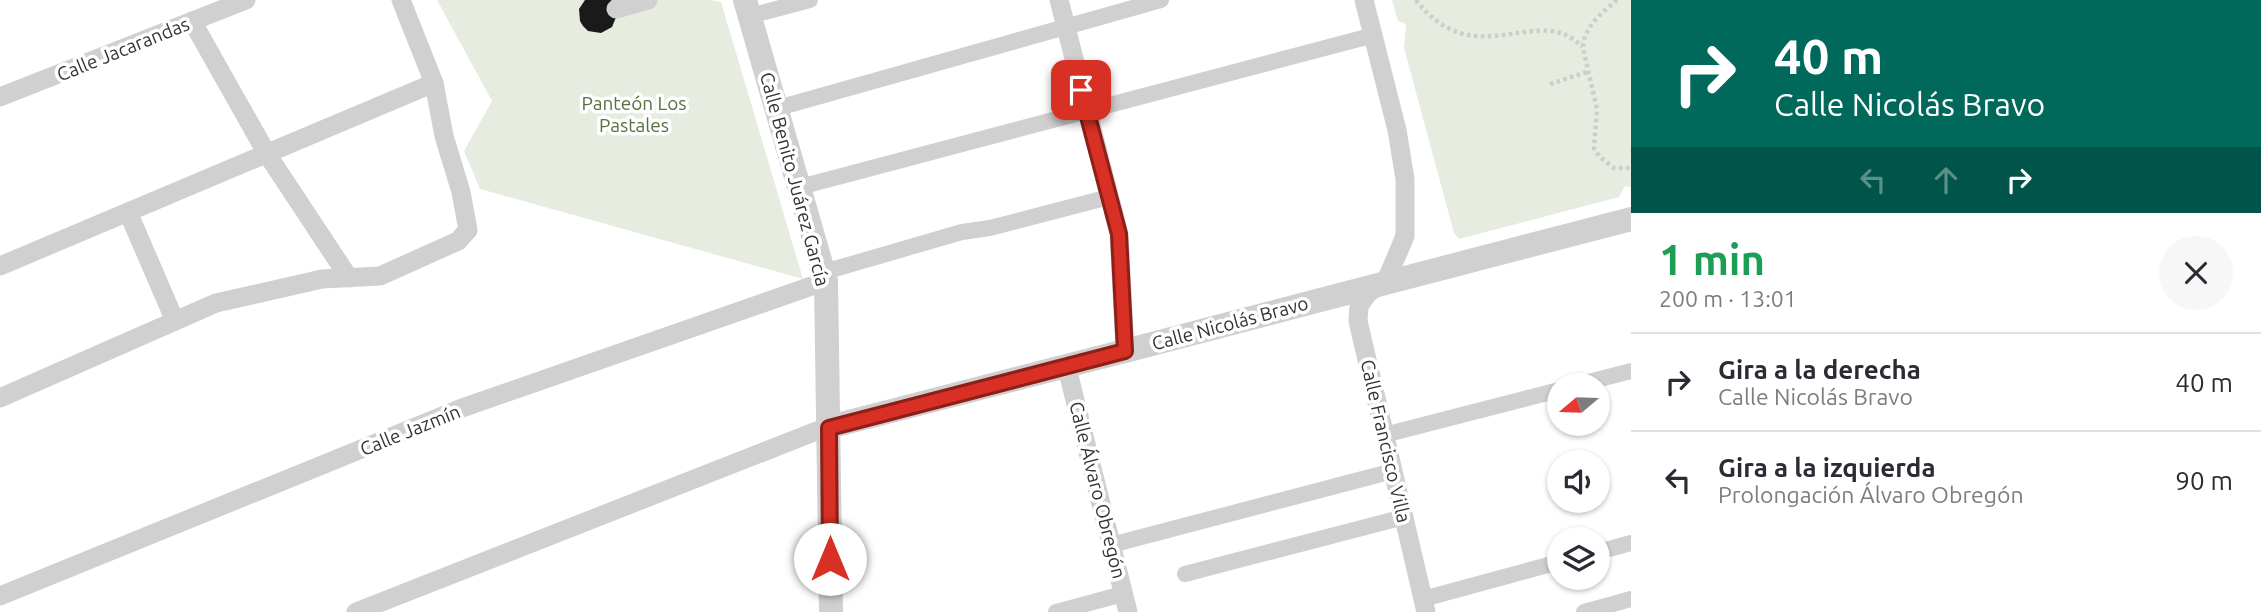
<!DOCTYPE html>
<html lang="es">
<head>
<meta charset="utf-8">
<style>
	:root { --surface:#fff; --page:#f7f7f7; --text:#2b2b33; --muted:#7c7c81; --line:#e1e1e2 }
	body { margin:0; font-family:Ubuntu,sans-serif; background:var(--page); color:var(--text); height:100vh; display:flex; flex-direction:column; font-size:26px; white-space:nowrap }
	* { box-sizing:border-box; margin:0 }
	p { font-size:23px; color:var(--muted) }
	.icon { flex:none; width:38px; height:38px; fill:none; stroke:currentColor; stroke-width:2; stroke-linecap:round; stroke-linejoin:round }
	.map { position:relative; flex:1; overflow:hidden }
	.details { display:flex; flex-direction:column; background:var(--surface); width:630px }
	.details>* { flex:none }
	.banner { background:#00695c; color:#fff; overflow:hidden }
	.needle { width:46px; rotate:251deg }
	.controls { position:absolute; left:1547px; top:373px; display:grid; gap:14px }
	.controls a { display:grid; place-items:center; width:63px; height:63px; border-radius:50%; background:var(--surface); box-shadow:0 2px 5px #0004; font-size:35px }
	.pin { position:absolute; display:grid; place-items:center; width:60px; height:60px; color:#fff; margin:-30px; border-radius:14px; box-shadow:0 4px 10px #0006 }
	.me { position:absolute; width:77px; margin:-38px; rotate:0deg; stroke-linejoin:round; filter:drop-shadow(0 0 5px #0008) }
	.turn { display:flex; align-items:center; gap:24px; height:147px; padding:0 28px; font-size:32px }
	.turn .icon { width:91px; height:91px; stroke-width:2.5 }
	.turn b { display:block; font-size:49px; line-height:60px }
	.lanes { display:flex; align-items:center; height:66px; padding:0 28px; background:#0003; justify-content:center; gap:35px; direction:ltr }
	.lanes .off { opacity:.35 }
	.round { display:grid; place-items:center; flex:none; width:74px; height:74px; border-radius:37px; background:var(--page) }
	.headline { display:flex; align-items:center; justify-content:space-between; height:119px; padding:0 28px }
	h1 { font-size:42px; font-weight:700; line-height:52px; color:#1e9e55 }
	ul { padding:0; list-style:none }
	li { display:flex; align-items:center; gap:21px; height:98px; padding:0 28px; border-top:2px solid var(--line) }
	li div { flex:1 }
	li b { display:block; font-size:26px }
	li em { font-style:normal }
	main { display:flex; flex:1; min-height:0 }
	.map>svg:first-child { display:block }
</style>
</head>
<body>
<main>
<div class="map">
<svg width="1631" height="612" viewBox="0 0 1631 612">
	<rect width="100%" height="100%" fill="#fff"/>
	<g fill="#e6ecdf">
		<path d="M437,0H709L721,2L803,279L480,189L464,151L492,101Z"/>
		<path d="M1392,0H1631V187L1625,186L1619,197L1459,239L1454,233L1404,48L1406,24L1398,21Z"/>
	</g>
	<path fill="#1a1a1a" d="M585,0H611L613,3L617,15L612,27L601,33L588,31L583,26L580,21L579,9Z"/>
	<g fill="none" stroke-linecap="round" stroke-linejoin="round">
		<g stroke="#cdcdcd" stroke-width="4.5" stroke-dasharray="3.5 3.5" stroke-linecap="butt">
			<path d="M1416,0C1475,77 1540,0 1582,47"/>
			<path d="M1617,0C1603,12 1583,27 1583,48L1597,109L1594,148L1599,156L1614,168H1631"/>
			<path d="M1550,84L1590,71"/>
		</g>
		<g stroke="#d0d0d0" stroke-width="16">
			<path d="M750,16L810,0"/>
			<path d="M778,108L1161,0"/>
			<path d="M800,187L1374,35"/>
			<path d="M824,272L962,232L990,228L1109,197"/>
			<path d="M1577,385L1631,371"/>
			<path d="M1384,435L1559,390"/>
			<path d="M1111,545L1393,471"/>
			<path d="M1598,552L1631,543"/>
			<path d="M1185,574L1404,517"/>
			<path d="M1423,599L1559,562"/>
			<path d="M1056,612L1123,594"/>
			<path d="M1584,612L1631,599"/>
		</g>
		<g stroke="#d0d0d0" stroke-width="19">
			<path d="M1059,0L1119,234L1125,351"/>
			<path d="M1364,0L1397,130L1405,179V236L1386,281L1368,293L1359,306L1358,321L1426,612"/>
			<path d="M616,9L648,0"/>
			<path d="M192,21L267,154L349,278"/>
			<path d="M0,97L246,0"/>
			<path d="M128,212L175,321"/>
			<path d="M0,266L434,83"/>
			<path d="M1067,368L1128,612"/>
			<path d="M0,398L216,303L322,279L380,276L458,241L468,230L461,192L444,136L434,83L401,0"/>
			<path d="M0,596L462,408L826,281"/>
			<path d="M356,612L814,432L829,427"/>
		</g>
		<g stroke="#d0d0d0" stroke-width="24">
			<path d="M745,0L826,281L831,612"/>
			<path d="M829,427C1097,360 1363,287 1631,219"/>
		</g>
	</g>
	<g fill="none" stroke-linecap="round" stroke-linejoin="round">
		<g stroke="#8d1f18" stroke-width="18">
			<path id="route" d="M830,559L829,428L1125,351L1119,234L1081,90"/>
		</g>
		<use href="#route" stroke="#d93025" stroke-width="12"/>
	</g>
	<g text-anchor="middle" stroke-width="7" stroke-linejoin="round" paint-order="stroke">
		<g font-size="19" fill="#333" stroke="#fff">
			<text transform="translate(123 49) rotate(-22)" y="7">Calle Jacarandas</text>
			<text transform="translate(795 179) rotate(75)" y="7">Calle Benito Juárez García</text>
			<text transform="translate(1230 323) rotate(-15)" y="7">Calle Nicolás Bravo</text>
			<text transform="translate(410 430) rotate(-22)" y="7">Calle Jazmín</text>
			<text transform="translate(1386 441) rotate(77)" y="7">Calle Francisco Villa</text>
			<text transform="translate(1098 490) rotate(76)" y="7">Calle Álvaro Obregón</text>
		</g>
		<g font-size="19" fill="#56703f" stroke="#fff">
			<text x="634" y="110">Panteón Los<tspan x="634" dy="22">Pastales</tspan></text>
		</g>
	</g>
</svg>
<div class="controls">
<a><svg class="needle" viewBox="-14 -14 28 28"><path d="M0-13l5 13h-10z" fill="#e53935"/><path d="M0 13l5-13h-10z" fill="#7c7c81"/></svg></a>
<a><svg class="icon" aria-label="sound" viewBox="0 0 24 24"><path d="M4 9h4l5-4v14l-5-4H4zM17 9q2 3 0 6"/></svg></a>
<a><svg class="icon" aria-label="layers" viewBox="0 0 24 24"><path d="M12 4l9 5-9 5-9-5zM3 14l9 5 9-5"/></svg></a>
</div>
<div class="pin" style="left:1081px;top:90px;background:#d93025"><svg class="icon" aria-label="arrive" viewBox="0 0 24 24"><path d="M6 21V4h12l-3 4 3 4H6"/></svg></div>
<svg class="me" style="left:830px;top:559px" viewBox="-20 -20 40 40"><circle r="19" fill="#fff"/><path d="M0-13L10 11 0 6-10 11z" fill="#d93025"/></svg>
</div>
<section class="details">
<div class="banner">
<div class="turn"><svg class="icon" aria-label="right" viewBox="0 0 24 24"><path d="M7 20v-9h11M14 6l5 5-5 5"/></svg><div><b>40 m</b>Calle Nicolás Bravo</div></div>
<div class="lanes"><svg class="icon off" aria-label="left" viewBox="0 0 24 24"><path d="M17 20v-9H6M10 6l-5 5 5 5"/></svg><svg class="icon off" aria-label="ahead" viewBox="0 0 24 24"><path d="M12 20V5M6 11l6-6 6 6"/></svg><svg class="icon" aria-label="right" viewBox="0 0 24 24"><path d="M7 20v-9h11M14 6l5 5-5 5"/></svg></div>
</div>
<div class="headline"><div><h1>1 min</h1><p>200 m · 13:01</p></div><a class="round"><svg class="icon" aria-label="close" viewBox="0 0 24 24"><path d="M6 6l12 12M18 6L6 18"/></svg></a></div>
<ul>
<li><svg class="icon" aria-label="right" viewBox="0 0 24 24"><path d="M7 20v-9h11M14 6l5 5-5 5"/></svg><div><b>Gira a la derecha</b><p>Calle Nicolás Bravo</p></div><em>40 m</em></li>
<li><svg class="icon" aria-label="left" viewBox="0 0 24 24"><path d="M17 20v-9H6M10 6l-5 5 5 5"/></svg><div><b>Gira a la izquierda</b><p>Prolongación Álvaro Obregón</p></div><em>90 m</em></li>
</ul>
</section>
</main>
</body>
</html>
